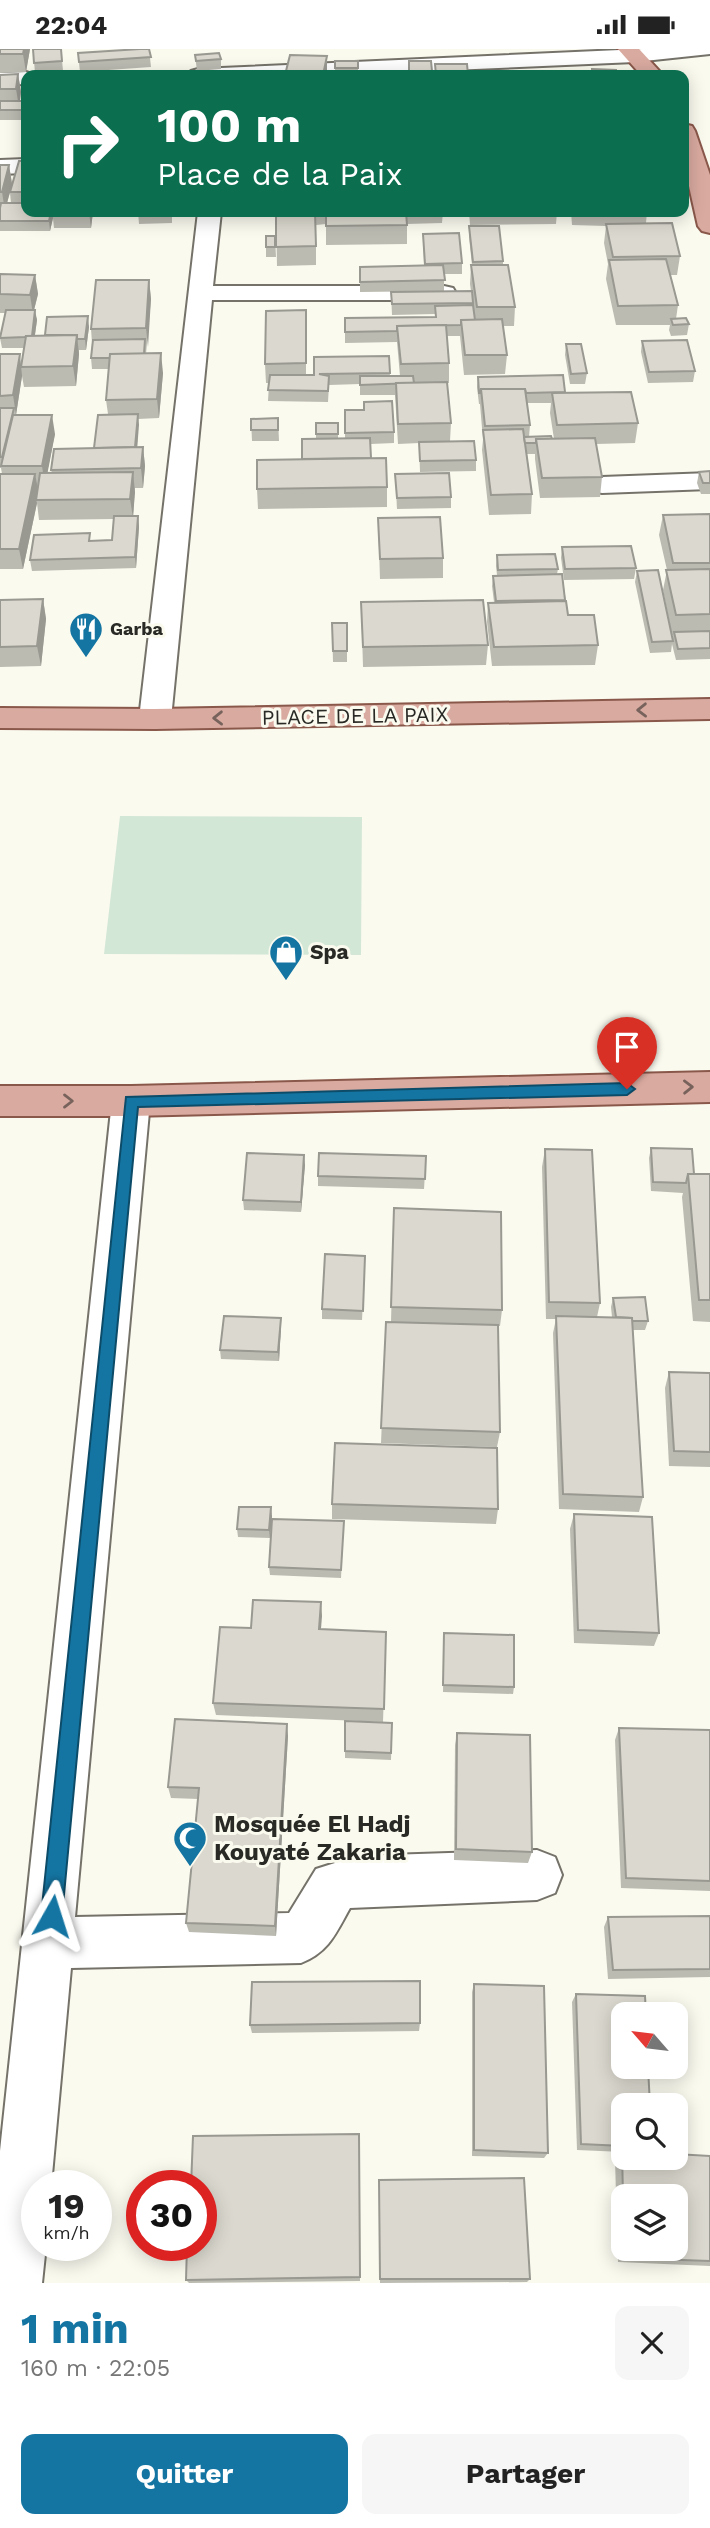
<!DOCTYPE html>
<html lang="fr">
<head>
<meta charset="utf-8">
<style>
	:root { --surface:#fff; --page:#f6f6f6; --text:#222; --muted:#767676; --accent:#1475a2 }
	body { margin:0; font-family:"Work Sans",sans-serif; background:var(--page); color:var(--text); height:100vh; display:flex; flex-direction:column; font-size:26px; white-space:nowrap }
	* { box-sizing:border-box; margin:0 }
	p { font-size:23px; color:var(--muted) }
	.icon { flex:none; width:38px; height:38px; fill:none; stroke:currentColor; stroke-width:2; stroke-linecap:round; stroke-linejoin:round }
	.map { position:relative; height:2234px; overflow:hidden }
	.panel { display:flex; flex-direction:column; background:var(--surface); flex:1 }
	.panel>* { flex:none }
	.guide { position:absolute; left:21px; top:21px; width:668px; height:147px; border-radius:14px; box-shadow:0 4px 18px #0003; background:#0b6e4f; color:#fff; overflow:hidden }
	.needle { width:46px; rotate:298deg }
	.fabs { position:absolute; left:611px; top:1953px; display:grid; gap:14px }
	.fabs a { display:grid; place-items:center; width:77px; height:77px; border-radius:14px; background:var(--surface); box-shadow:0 4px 18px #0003; font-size:35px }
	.speed { position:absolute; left:21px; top:2121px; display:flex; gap:14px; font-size:35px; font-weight:700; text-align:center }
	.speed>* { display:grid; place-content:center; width:91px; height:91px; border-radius:50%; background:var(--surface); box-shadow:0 4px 18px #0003; line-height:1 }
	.speed small { font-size:18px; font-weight:400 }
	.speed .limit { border:10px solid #d22; background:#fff; color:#111 }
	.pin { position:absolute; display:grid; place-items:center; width:60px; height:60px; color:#fff; margin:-72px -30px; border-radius:50% 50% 50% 0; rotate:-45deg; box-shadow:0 0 7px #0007 }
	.pin .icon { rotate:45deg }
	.me { position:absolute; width:77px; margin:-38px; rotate:6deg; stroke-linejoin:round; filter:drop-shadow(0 0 5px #0008) }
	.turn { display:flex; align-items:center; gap:24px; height:147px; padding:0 21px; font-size:32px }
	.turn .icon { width:91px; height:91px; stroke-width:2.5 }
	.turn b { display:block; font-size:49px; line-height:60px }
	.round { display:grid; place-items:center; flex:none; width:74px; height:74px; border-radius:14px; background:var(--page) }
	.headline { display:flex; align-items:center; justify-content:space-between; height:119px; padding:0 21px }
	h1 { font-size:42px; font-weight:700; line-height:52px; color:var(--accent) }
	.action { display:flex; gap:14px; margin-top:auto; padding:14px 21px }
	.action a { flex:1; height:80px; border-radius:14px; background:var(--accent); color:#fff; font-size:28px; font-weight:700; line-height:80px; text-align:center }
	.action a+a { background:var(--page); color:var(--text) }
	.status { display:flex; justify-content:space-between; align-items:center; height:49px; padding:0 35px; background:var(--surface); direction:ltr }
	.status svg { height:19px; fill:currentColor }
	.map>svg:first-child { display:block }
</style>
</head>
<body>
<div class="status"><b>22:04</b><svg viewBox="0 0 49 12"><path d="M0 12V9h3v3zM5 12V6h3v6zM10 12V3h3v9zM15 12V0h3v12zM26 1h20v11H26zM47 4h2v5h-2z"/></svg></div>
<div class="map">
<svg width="710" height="2234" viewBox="0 0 710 2234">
	<rect width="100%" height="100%" fill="#fbfaef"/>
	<path fill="#d3e7d7" d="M120,767L362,768L361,906L104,905Z"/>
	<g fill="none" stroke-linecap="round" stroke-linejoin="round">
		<g stroke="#747269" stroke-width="4">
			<g id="minor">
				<path d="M642,0H710V5L635,13L337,26H187L191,22L198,20Z"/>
				<path d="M26,23L35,26H26V35L0,36V24Z"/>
				<path d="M26,110V124L0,125V111Z"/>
				<path d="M198,163H221L213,237H444L453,239L456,244L453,249L444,251H212L171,670L166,677L155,680L144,677L139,670Z"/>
				<path d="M710,424V440L602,444L592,442L588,436L592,430L602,428Z"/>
				<path d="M131,1037L144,1042L150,1052L75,1868L289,1864L316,1820L357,1807L537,1801L555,1808L562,1826L555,1844L537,1851L350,1859C336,1884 329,1903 301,1914L71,1919L51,2137H37V2196H46L42,2234H0V2102L112,1052L118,1042Z"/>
			</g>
		</g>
		<g stroke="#8a584b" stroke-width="4">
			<g id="major">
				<path d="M618,0H639L663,26H641Z"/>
				<path d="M684,75L692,77L695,82L710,126V184L702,182L698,177L684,115Z"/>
				<path d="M710,650V670L155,680L0,679V659L155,660Z"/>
				<path d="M710,1023V1053L131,1067H0V1037H131Z"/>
			</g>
		</g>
		<use href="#minor" fill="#fff" fill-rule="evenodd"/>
		<use href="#major" fill="#d9aaa0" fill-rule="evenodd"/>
	</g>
	<g fill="#bcbbb2" fill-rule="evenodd">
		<path d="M0,0H30L26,23L0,24Z"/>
		<path d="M33,0H61L63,22L35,24Z"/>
		<path d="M149,0L151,18L80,23L78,4Z"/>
		<path d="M195,6L221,10V20L197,22Z"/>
		<rect x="335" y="12" width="23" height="14"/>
		<rect x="409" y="12" width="22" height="14"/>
		<path d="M18,25L21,43L20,52H26V71H0V26Z"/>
		<path d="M26,112V163H93L91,179H54L53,169L50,182H0V116H9L12,135ZM10,144L11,154H7L8,150Z"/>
		<path d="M138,163H172V174L139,175Z"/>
		<path d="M276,163H443L442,174L407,175V195L326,196V175L316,176V216L277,217Z"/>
		<path d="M469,163H557L556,175L470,176Z"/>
		<path d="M571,163H647L646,174L680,207L677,226H670L678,256L676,270L689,275L687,286L671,287L669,281L670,276H616L606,230L608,215L604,194L606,177L572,176Z"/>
		<path d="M469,177L503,212V216L515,258L514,277H503L507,306L505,325L464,326L460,287H447L449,314V334H447L451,374L450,392L476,411V422L420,423L419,394L398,395L395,346H360V335L329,336L328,353L268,352L269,334H266L265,315L306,261V326H314L389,307L390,327H400L397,293L345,294V269L435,268V265L392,266L391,243L471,242L470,235L471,216H472L469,188Z"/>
		<path d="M423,185L462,214V225H444V242L360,243V218L424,217Z"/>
		<path d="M266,187H275L276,208H266Z"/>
		<path d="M0,225L35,226L38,245L34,261L37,271L35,286H45L89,278L86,301H79V305L76,337L24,338L22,327L16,366L55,385L47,424H52L51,421L94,399L108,365L106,351L109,320H92L91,309L92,294L91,280L149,231L151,250L146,305L163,324L159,369L138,370L137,398H143L145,417L143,439H135L133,467H138L139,478L136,519L32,522L30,511L91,492L112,491L114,470L39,471L37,454L23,520H0V425H2L1,419H0V305L21,316L24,299H2L0,289L5,264H0Z"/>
		<path d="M642,292L695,322L693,333L648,334L641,303Z"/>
		<path d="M566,295L587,324L585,335H570L565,306Z"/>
		<path d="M563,326L565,344L638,374L635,394L596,395L602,428L600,448L540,449L535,410V405H527L532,445L531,465L489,466L482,401L483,391L480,355H479L477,338L478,328ZM527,354H551L550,364L554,390L529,388L530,376Z"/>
		<path d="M345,361L394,383V394L371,395V409L387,438V458L258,460L257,440L302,410L316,390V374H338V389H345Z"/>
		<path d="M278,369L279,392H252L251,370Z"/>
		<path d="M710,422V445H701L697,434L699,423Z"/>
		<path d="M395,425L451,448V459L397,460Z"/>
		<path d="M710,465V610L676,611L672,595L671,603L650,604L635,533L637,522L672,591L673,586H672L663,541L667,521L659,486L663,466Z"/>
		<path d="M378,469L443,509V529L380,530Z"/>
		<path d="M562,498L636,519L634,530L564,531L561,509Z"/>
		<path d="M497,506L558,520L557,525H562L568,566L598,596L595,616L492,617L487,573L488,554L494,553L492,537L493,527L497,526L496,517Z"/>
		<path d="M43,550L46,570L41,617L0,618V551Z"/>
		<path d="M361,553L488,596L486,616L363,618Z"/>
		<path d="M332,574H347V613H333Z"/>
		<path d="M651,1099L694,1125H710V1273L693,1272L682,1148L683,1144L651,1142L649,1109Z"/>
		<path d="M545,1100L600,1254L597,1268H612L611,1258L613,1249L648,1272L645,1281H633L643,1448L639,1463L559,1460L553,1284L556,1270H546L542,1118Z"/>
		<path d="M426,1107L424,1140L318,1137V1127Z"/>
		<path d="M305,1116L301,1163L244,1161L243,1151Z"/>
		<path d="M394,1159L502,1261L500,1277H498L500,1383L497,1398L381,1394L386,1273H391Z"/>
		<path d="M365,1207L362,1271L322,1270V1260Z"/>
		<path d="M281,1269V1278L279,1312L221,1310L220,1301Z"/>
		<path d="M669,1323L710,1324V1418L669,1417L665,1339Z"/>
		<path d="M332,1455L498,1460L496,1475L332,1470Z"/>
		<path d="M574,1465L659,1584L654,1597L574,1594L570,1480Z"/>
		<path d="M272,1467L270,1489L238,1488L237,1480Z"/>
		<path d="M344,1472L341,1529L270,1526L269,1518Z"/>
		<path d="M321,1553V1580L386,1583L383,1673L216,1666L213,1654L251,1579Z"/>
		<path d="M444,1584L514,1638L513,1645L443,1643Z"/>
		<path d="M345,1672L392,1674L391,1711L345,1709Z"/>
		<path d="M619,1679L710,1681V1842L621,1839L615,1691Z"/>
		<path d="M457,1684L532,1803L528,1814L454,1811L455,1696Z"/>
		<path d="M288,1687L276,1887L189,1883L186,1874L198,1750L171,1749L168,1738Z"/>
		<path d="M710,1867V1928L608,1930L604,1878L608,1868Z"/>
		<path d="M474,1935L548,2104L544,2109L472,2107V1943Z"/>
		<path d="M576,1945L623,2056V2103L577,2101L572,1953Z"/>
		<path d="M420,1974L419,1982L252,1984L250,1976Z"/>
		<path d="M359,2085L360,2232L189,2234L186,2231Z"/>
		<path d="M622,2103L710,2107V2217L618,2213L615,2111ZM623,2147L676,2200H623Z"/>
		<path d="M379,2137L530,2230L527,2233L380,2234Z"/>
	</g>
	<g fill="#999891">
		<path d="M24,0H30L26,23L23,5Z"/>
		<path d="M327,7V26H323Z"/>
		<path d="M18,25L21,43L19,58L16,40Z"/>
		<path d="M9,116L12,135L5,162L2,143Z"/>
		<path d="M51,163H52L53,169L50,182L49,172Z"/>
		<path d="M89,163H93L91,179Z"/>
		<path d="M35,226L38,245L33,265L30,246Z"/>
		<path d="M149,231L151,250L148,298L146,279Z"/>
		<path d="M35,261L37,271L33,299L31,288Z"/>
		<path d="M88,267L89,278L86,301L85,290Z"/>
		<path d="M77,286L79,305L76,337L73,317Z"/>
		<path d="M161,304L163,324L159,369L157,350Z"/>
		<path d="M20,305L22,327L16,366L13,346Z"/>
		<path d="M138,365L139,376L136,414L135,403Z"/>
		<path d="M52,366L55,385L45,437L42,417Z"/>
		<path d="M143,398L145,417L143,439L141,419Z"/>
		<path d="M133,423L135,443L133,469L130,450Z"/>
		<path d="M35,425L39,445L36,451L37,454L23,520L19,500Z"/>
		<path d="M138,467L139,478L136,519L135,508Z"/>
		<path d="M43,550L46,570L41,617L37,597Z"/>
		<path d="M304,1106L305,1116L301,1163V1153Z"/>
		<path d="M281,1269V1278L279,1312L278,1303Z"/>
		<path d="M271,1458L272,1467L270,1489L269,1481Z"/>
		<path d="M321,1553L322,1567L320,1593L319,1580Z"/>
		<path d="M287,1675L288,1687L276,1887L275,1877Z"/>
	</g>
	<g fill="#dbd9cf" stroke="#999891" stroke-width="2">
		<path d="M0,0H24L23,5H0Z"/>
		<path d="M33,0H61L62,12L34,14Z"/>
		<path d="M140,0H149L151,8L79,13L78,4Z"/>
		<path d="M219,4L221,10L196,12L195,6Z"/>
		<path d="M290,6L327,7L323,26H285Z"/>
		<rect x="335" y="12" width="23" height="7"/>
		<path d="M409,12H431L432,22H409Z"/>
		<path d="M435,15H467L468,26H436Z"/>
		<path d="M592,20L616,21V26H592Z"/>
		<path d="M18,25L16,40H0V26Z"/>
		<rect x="0" y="52" width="26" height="9"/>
		<path d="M19,112H26V143H10Z"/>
		<path d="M0,116H9L2,143H0Z"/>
		<path d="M1,154H26V163H51L49,172H0V159Z"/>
		<path d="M276,163H315L316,197L276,198Z"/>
		<path d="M326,163H406L407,176L326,177Z"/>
		<path d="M672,174L680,207L613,208L606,175Z"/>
		<path d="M469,177H499L503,212L473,213Z"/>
		<path d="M459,184L462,214L425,215L423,185Z"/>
		<rect x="266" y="187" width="9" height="11"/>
		<path d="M666,210L678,256L618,257L609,211Z"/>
		<path d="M443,216L445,231L360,233V218Z"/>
		<path d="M471,216H508L515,258H477Z"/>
		<path d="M0,225L35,226L30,246L0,245Z"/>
		<path d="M96,231H149L146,279L91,280Z"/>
		<path d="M472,242L473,254L392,255L391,243Z"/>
		<path d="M473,256L475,271H461V276L397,277V282L345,283V269L436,268L435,257Z"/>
		<path d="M6,261H35L32,287H26L25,288L0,289Z"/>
		<path d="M306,261V314L265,315L266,262Z"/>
		<path d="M88,267L85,290H77V286H45L47,268Z"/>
		<path d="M686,269L689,275L673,276L671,270Z"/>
		<path d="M502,270L507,306H465L461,271Z"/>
		<path d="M446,276L449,314L401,315L397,277Z"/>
		<path d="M77,286L73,317L21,318L26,287Z"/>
		<path d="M145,290L144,305H110V309H91L93,291Z"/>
		<path d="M687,291L695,322L649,323L642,292Z"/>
		<path d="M566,295H581L587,324L571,325Z"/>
		<path d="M161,304L157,350L106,351L110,305Z"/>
		<path d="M0,305H20L13,346L0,347Z"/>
		<path d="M389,307L390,324L319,325L329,327L328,342L268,341L270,326H314V308Z"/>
		<path d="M563,326L565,343L526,344L525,340H481L480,344H479L478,328Z"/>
		<path d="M360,327H413L414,334L360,336Z"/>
		<path d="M447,333L451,374L398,375L396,334Z"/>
		<path d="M481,340H525L530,376L485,377Z"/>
		<path d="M631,343L638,374L557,376L552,344Z"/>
		<path d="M392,352L394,383L345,384V361H364V353Z"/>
		<path d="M0,359H14L2,408H0Z"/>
		<path d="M138,365L135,398L94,399L98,366Z"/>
		<path d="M13,366H52L42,417H1Z"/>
		<path d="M278,369V381H251V370Z"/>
		<rect x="316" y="374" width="22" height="11"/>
		<path d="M523,380L532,445L491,446L483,381Z"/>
		<path d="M551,387L552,390H536V394H525L524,388Z"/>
		<path d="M370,389L371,409L302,410V390Z"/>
		<path d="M595,389L602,428L542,429L536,390Z"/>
		<path d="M474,392L476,411L420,412L419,393Z"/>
		<path d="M143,398L141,419L51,421L54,400Z"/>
		<path d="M386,409L387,438L257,440V411Z"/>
		<path d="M710,422V434H703L699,423Z"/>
		<path d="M133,423L130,450L36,451L40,424Z"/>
		<path d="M449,424L451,448L397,449L395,425Z"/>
		<path d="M0,425H35L19,500H0Z"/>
		<path d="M710,465V514H673L663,466Z"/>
		<path d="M114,467H138L135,508L30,511L34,486L90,484L89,492L112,491Z"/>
		<path d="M440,468L443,509L380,510L378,469Z"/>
		<path d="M631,497L636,519L565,520L562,498Z"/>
		<path d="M555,505L558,520L498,521L497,506Z"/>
		<path d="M710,520V565L676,566L666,521Z"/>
		<path d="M658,521L673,592L652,593L637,522Z"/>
		<path d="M562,525L565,551L496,552L493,527Z"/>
		<path d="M43,550L37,597L0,598V551Z"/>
		<path d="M483,551L488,596L363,598L361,553Z"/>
		<path d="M566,552L568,566H594L598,596L494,598L488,554Z"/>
		<path d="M332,574H347V602H333Z"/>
		<path d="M710,582V599L678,600L674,583Z"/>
		<path d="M651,1099L692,1100L694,1125H688L686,1134L653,1133Z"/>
		<path d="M545,1100L592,1101L600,1254L549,1253Z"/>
		<path d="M247,1104L304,1106L301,1153L243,1151Z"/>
		<path d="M319,1104L426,1107L425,1130L318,1127Z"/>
		<path d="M688,1125H710V1251H699Z"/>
		<path d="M394,1159L501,1163L502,1261L391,1258Z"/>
		<path d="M325,1205L365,1207L363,1262L322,1260Z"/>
		<path d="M645,1248L648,1272H632V1269L616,1268L613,1249Z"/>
		<path d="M224,1267L281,1269L278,1303L220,1301Z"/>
		<path d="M556,1267L632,1269L643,1448L563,1445Z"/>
		<path d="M386,1273L498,1276L500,1383L381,1379Z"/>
		<path d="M669,1323L710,1324V1403L674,1402Z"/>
		<path d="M335,1394L497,1399L498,1460L332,1455Z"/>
		<path d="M239,1458H271L269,1481L237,1480Z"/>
		<path d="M574,1465L652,1468L659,1584L578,1581Z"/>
		<path d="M272,1470L344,1472L341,1521L269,1518Z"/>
		<path d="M253,1551L321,1553L319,1580L386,1583L384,1660L213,1654L220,1578L251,1579Z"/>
		<path d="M444,1584L514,1586V1638L443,1636Z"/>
		<path d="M175,1670L287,1675L275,1877L186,1874L199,1739L168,1738Z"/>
		<path d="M345,1672L392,1674L391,1704L345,1702Z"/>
		<path d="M619,1679L710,1681V1832L626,1829Z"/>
		<path d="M457,1684L530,1686L532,1803L456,1800Z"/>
		<path d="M710,1867V1920L613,1921L608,1868Z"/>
		<path d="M420,1932V1974L250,1976L252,1933Z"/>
		<path d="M474,1935L544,1937L548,2104L474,2101Z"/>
		<path d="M576,1945L645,1947L646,1965H623V2018H648L650,2056H623V2097L581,2095Z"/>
		<path d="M359,2085L360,2228L186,2231L187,2196H201V2137H191L193,2087Z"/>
		<path d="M622,2103H623V2109H676V2105L710,2107V2212L625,2209V2200H676V2147H623Z"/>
		<path d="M524,2129L530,2230H380L379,2131Z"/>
	</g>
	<defs><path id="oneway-chevron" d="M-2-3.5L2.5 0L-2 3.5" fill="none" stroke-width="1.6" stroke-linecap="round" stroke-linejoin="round" transform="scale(1.75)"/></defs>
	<g stroke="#78635c">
		<use href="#oneway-chevron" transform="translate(642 661) rotate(179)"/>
		<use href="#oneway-chevron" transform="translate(218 669) rotate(179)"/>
		<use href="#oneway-chevron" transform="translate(688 1038) rotate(-1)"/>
		<use href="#oneway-chevron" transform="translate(68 1052)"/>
	</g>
	<path fill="#1475a2" stroke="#0d4c69" stroke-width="2" d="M627,1034L635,1040L627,1046L138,1058L62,1867L59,1874L52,1877L44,1874L41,1867L126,1048Z"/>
	<defs>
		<g id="restaurant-pin" transform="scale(1.75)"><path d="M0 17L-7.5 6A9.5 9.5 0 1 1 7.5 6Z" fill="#1475a2" stroke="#fbfaef"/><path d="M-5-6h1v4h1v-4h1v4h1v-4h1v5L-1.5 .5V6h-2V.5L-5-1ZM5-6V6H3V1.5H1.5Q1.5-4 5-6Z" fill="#fff"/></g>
		<g id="shop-pin" transform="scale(1.75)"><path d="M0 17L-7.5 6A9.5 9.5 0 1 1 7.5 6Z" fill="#1475a2" stroke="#fbfaef"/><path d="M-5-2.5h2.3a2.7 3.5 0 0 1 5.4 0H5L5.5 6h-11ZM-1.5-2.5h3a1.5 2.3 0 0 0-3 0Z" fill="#fff"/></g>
		<g id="mosque-pin" transform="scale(1.75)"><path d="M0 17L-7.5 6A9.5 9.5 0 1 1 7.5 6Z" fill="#1475a2" stroke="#fbfaef"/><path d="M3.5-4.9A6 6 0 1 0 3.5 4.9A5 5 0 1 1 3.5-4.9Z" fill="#fff"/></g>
	</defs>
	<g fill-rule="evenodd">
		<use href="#restaurant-pin" x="86" y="580"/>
		<use href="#shop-pin" x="286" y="903"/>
		<use href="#mosque-pin" x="190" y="1789"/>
	</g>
	<g text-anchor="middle" stroke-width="6" stroke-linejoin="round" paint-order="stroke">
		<g font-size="18" font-weight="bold" fill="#292925" stroke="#fbfaef" text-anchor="start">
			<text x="110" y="586">Garba</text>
		</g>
		<g font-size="21" fill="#292925" stroke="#fbfaef">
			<text transform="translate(355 667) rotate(-1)" y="7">PLACE DE LA PAIX</text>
		</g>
		<g font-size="21" font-weight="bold" fill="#292925" stroke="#fbfaef" text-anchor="start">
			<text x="310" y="910">Spa</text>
		</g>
		<g font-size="24" font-weight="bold" fill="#292925" stroke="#fbfaef" text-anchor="start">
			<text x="214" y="1783">Mosquée El Hadj<tspan x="214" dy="28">Kouyaté Zakaria</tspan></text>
		</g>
	</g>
</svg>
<div class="fabs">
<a><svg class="needle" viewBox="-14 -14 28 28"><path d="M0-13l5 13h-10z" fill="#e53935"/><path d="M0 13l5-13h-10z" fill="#767676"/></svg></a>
<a><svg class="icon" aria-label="search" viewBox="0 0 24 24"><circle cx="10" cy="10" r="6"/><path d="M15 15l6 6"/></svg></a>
<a><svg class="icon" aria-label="layers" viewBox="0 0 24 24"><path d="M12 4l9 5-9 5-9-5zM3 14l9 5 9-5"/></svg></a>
</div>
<div class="speed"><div>19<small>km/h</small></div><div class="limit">30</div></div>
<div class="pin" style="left:627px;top:1040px;background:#d93025"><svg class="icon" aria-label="arrive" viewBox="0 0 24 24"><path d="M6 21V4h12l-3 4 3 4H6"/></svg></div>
<svg class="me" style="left:52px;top:1867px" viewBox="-20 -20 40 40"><path d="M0-17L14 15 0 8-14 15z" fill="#1475a2" stroke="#fff" stroke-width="4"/></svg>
<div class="guide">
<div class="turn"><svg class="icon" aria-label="right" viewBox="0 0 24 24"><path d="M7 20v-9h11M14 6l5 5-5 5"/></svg><div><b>100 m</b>Place de la Paix</div></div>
</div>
</div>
<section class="panel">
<div class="headline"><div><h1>1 min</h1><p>160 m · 22:05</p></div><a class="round"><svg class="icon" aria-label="close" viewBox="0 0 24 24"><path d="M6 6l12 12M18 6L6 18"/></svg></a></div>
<div class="action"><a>Quitter</a><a>Partager</a></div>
</section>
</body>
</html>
